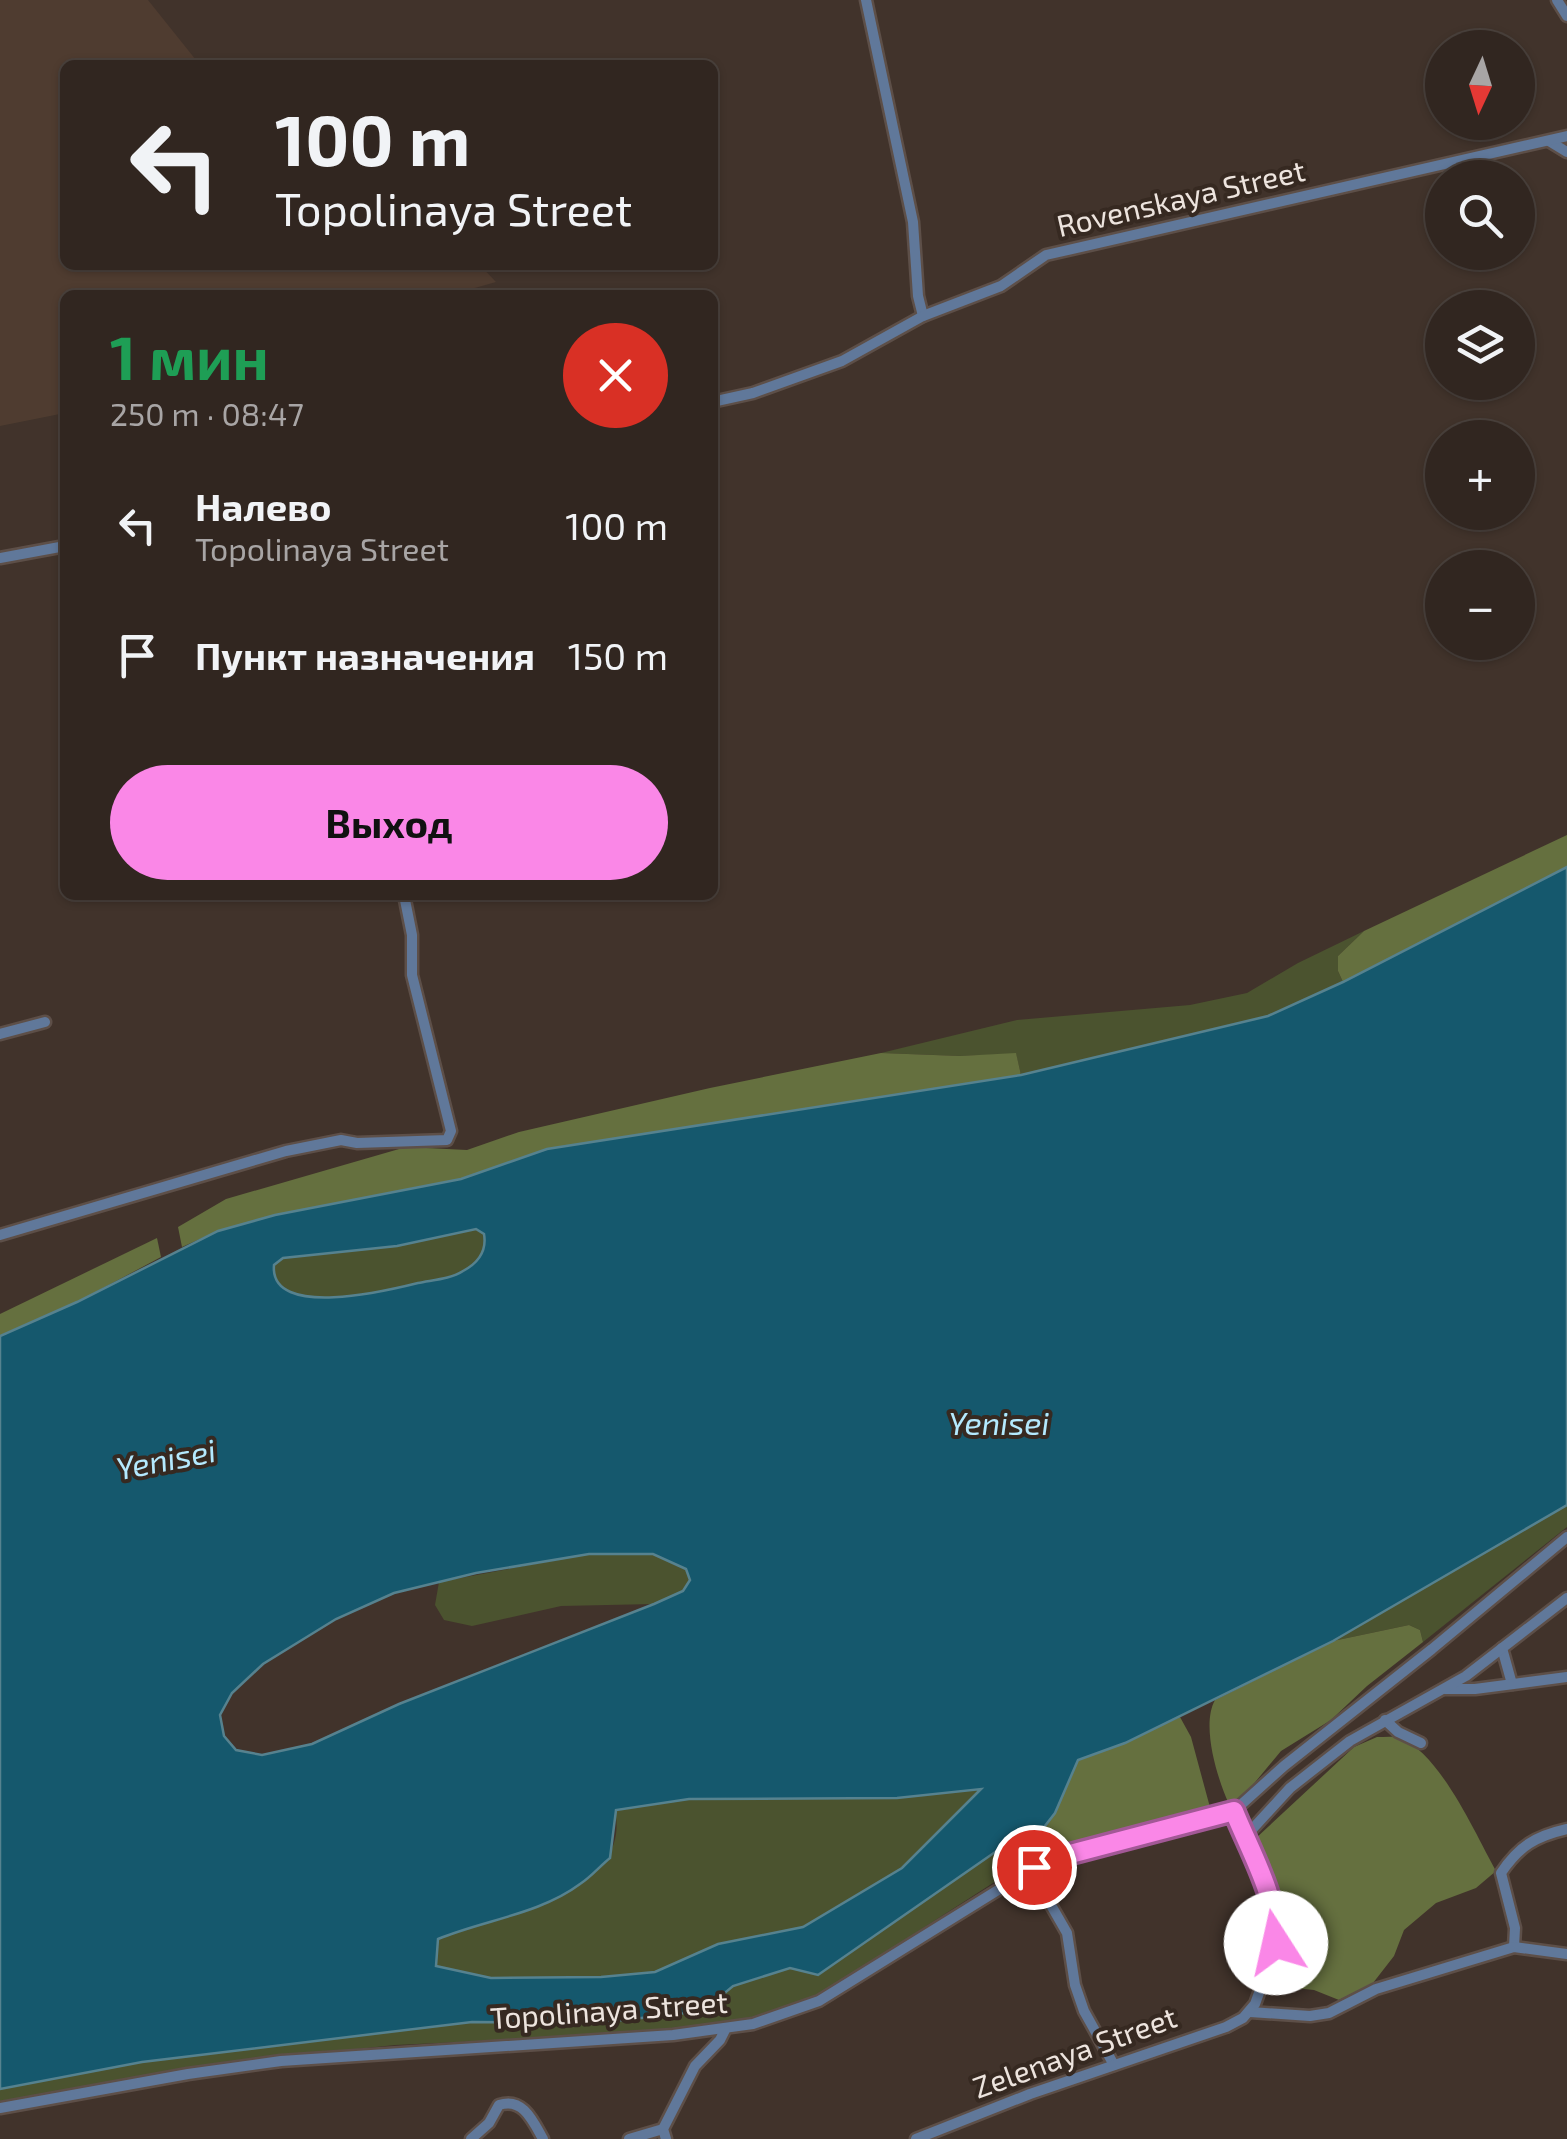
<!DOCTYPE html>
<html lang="ru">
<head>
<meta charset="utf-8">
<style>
	:root { --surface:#312620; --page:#3d322d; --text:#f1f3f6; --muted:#a8a5a5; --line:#4c433e; --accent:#fa87e7 }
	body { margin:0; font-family:"Exo 2",sans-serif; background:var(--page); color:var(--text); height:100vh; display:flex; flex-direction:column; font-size:38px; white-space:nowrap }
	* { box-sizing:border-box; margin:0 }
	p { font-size:32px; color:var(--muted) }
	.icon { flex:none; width:55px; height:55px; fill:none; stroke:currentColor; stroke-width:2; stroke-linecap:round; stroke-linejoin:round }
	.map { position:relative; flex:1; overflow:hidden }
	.drawer { position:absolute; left:60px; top:290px; width:658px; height:610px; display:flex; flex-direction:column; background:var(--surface); border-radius:15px; box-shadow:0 2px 8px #0004,0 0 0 2px var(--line) }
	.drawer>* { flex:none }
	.guide { position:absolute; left:60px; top:60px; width:658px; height:210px; border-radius:15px; box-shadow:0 2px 8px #0004,0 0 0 2px var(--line); background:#312620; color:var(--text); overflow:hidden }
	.needle { width:65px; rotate:184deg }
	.tools { position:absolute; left:1425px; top:30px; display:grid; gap:20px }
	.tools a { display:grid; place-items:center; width:110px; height:110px; border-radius:50%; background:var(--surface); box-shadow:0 2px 8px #0004,0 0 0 2px var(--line); font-size:50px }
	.pin { position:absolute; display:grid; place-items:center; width:85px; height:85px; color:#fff; margin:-42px; border:5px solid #fff; border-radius:50%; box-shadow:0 2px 10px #0007 }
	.me { position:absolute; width:110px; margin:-55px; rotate:350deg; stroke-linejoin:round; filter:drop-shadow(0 0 8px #0008) }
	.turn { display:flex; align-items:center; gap:35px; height:210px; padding:0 50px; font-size:45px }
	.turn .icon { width:130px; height:130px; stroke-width:2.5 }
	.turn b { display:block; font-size:70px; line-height:85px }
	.round { display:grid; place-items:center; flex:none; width:105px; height:105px; border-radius:52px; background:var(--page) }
	.head { display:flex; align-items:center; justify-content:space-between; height:170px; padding:0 50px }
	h1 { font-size:60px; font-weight:700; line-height:75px; color:#1e9e55 }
	.button { display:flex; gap:20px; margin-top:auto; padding:20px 50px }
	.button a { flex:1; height:115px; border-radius:60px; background:var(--accent); color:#111; font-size:40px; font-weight:700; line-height:115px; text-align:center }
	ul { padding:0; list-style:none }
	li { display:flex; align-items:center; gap:30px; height:130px; padding:0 50px }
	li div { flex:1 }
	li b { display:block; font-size:38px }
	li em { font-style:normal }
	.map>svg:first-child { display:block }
</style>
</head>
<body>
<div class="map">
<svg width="1567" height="2139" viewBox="0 0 1567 2139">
	<rect width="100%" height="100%" fill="#41332b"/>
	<path fill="#4f3c30" d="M0,0H148L200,65H65V265H480L496,282L450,295H65V413L0,426Z"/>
	<g fill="#4b532f">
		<path d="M1364,931L1338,956V971L1343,982L1268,1016L1021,1075L1016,1054L960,1056L881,1053L1017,1020L1190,1005L1247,993L1298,963Z"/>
		<path d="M476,1229L484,1234C487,1251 478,1263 463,1271C451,1279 432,1280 418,1283C390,1290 269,1320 274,1265L283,1258L396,1246Z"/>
		<path d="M1567,1505V1527L1423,1642L1420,1630L1409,1625L1333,1641Z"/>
		<path d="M589,1554H653L687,1569L690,1580L683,1591L654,1604L561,1606L472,1626L444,1620L435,1605L439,1582Z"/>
		<path d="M982,1788L902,1868L803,1927L718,1944L655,1972L601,1977L491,1978L436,1967L438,1939C494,1916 633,1896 615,1811L688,1799L897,1798Z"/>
		<path d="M1001,1848L1027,1849L1010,1872L827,1990L783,2010L699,2031L395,2045L215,2064L0,2102V2089L141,2062L472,2022L597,2023L703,2011L733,1986L790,1968L819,1975Z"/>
	</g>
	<g fill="#65703f">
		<path d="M1567,835V867L1343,982L1338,971V956L1364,931Z"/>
		<path d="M881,1053L960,1056L1016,1053L1021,1075L547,1149L461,1179L275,1215L218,1231L182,1247L178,1227L226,1199L406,1147L467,1150L519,1132L710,1088Z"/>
		<path d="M157,1238L161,1257L77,1302L0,1336V1314Z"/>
		<path d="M1409,1625L1420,1630L1423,1642L1367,1686L1331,1720L1281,1751L1242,1798L1228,1802C1217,1777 1201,1725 1215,1700L1333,1641Z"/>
		<path d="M1180,1717L1191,1737L1211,1811L1137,1833L1057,1845L1010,1872L1055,1813L1078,1760L1125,1743Z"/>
		<path d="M1377,1737C1385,1737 1394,1736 1400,1738C1440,1753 1476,1835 1496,1871L1476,1888L1436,1903L1404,1930L1394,1956L1373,1983L1339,2000L1314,1990L1285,1987L1280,1963L1286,1940L1255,1839L1354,1747Z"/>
	</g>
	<path fill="#15586d" stroke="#56828f" stroke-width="2.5" fill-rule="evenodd" d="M1567,867V1505L1333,1641L1125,1743L1078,1760L1055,1813L1027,1849L1001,1848L818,1975L790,1968L733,1986L703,2011L597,2023L472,2022L142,2062L0,2089V1336L77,1302L218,1231L275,1215L461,1179L547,1149L1021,1075L1268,1016L1343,982ZM476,1229L484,1234C487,1251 478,1263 463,1271C451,1279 432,1280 418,1283C390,1290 269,1320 274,1265L283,1258L397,1246ZM589,1554H653L686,1569L690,1580L683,1591L654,1604L399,1704L312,1744L262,1755L236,1750L224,1736L220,1715L232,1693L263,1664L336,1619L394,1593L476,1573ZM981,1789L902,1868L803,1927L718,1944L655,1972L601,1977L491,1978L436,1966L438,1939C484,1920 540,1914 580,1884C591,1877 600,1866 610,1858L616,1810L689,1799L897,1798Z"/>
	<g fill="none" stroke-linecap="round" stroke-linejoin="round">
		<g stroke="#5d4f48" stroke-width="15">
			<g id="minor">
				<path d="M866,0L913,222L918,296L923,316"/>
				<path d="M1557,0L1567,16"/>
				<path d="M1549,141L1567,152"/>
				<path d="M712,402L753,393L842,361L923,316L1001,286L1046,255L1567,136"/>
				<path d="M0,558L65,546"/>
				<path d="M0,1034L45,1022"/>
				<path d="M0,1235L286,1151L341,1140L357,1143L447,1140L451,1131L412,975V935L404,895"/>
				<path d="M1502,1648L1512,1684"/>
				<path d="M1445,1689H1475L1567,1677"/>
				<path d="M1385,1720L1398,1732L1421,1743"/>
				<path d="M1245,1837L1290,1788L1350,1741L1466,1676L1567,1598"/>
				<path d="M1035,1867L1036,1879L1067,1933L1075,1985L1084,2011L1114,2065"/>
				<path d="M1514,1947L1515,1928L1501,1873C1519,1846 1536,1836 1567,1829"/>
				<path d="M1250,2012L1310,2016L1329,2013L1376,1989L1514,1947L1567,1954"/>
				<path d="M0,2108L188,2074L281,2061L673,2035L753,2024L819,2001L1035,1867L1059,1857L1234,1811L1284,1766L1432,1649L1567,1537"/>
				<path d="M471,2139L489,2123L499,2105C523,2097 533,2121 543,2139"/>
				<path d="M629,2139L663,2129"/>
				<path d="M666,2139L663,2129L695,2066L720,2040L725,2030"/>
				<path d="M916,2139L1030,2094L1226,2027L1243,2018L1255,2004L1277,1943L1276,1925L1268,1895L1234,1811"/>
			</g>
		</g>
		<use href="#minor" stroke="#60789a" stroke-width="10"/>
	</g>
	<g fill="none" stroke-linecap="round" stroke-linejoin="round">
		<g stroke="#a25896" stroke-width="25">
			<path id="route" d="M1034,1867L1059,1857L1234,1811C1250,1851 1278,1898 1276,1943"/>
		</g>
		<use href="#route" stroke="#fa87e7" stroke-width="18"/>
	</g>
	<g text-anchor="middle" stroke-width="8" stroke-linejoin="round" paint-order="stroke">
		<g font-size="30" fill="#ede4de" stroke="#362921">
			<text transform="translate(1181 199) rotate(-13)" y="10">Rovenskaya Street</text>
			<text transform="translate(609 2011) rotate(-4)" y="10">Topolinaya Street</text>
			<text transform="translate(1075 2053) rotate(-20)" y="10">Zelenaya Street</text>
		</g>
		<g font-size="32" font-style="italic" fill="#b4e9fe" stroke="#362921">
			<text x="999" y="1435">Yenisei</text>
			<text transform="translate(166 1460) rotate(-11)" y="11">Yenisei</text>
		</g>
	</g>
</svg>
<div class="tools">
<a><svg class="needle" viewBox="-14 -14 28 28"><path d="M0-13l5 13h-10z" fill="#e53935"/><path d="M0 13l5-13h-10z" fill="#a8a5a5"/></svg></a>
<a><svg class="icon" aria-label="search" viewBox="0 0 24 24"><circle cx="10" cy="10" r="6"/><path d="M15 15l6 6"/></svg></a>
<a><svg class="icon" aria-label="layers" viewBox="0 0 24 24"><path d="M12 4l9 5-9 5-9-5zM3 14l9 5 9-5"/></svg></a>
<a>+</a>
<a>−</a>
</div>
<div class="pin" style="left:1034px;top:1867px;background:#d93025"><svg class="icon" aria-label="arrive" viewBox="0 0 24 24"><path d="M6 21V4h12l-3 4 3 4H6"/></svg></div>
<svg class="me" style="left:1276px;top:1943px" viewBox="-20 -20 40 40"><circle r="19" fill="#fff"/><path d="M0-13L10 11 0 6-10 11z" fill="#fa87e7"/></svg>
<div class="guide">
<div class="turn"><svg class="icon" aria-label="left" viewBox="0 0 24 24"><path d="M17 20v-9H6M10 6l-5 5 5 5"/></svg><div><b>100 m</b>Topolinaya Street</div></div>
</div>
<section class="drawer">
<div class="head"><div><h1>1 мин</h1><p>250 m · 08:47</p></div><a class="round" style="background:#d93025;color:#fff"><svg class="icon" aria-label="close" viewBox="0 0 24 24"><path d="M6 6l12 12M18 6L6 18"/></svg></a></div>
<ul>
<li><svg class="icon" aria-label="left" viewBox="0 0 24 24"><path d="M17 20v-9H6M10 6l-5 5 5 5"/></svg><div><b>Налево</b><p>Topolinaya Street</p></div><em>100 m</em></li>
<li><svg class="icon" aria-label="arrive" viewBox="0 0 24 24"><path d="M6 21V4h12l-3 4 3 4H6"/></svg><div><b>Пункт назначения</b></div><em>150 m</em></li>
</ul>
<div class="button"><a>Выход</a></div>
</section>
</div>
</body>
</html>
